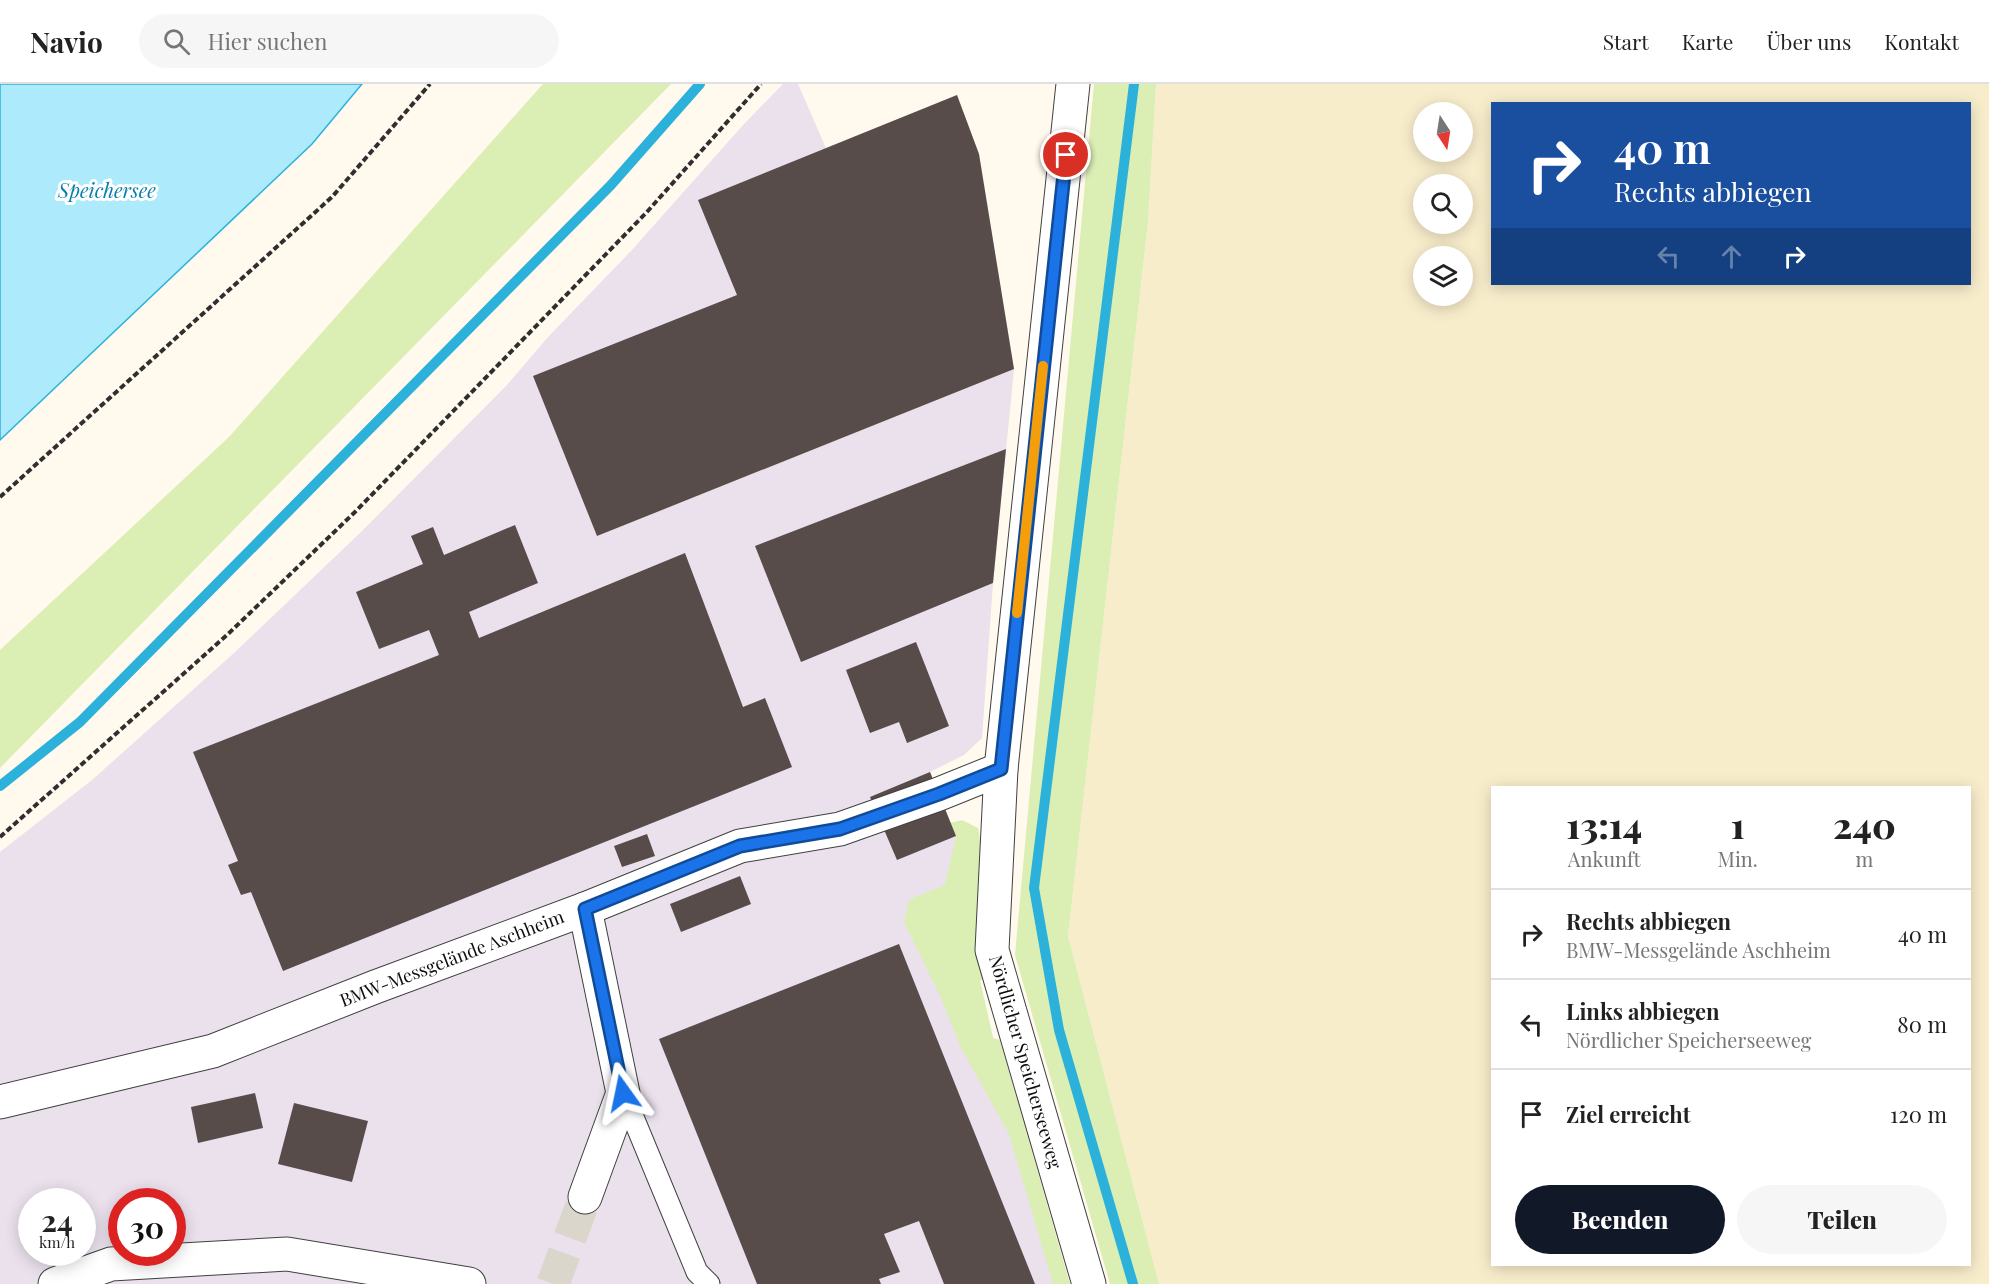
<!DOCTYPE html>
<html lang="de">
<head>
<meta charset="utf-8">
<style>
	:root { --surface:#fff; --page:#f6f6f6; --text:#222; --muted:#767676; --line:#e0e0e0; --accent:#111827 }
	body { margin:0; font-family:"Playfair Display",serif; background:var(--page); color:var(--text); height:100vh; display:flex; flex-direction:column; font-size:22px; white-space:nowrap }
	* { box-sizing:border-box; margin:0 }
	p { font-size:20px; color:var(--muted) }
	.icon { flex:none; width:33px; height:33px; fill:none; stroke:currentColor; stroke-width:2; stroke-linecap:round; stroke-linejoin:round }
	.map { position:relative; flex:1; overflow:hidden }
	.side { position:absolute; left:1491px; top:702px; width:480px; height:480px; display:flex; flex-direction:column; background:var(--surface); border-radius:0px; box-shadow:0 3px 15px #0003 }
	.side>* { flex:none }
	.hud { position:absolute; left:1491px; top:18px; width:480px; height:183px; border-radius:0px; box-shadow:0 3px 15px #0003; background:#1a4fa0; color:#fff; overflow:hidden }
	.needle { width:39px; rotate:168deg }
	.controls { position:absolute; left:1413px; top:18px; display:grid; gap:12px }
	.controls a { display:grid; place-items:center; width:60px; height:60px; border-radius:50%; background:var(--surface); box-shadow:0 3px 15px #0003; font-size:30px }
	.speed { position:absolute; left:18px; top:1104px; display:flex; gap:12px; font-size:30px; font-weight:700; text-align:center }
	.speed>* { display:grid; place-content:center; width:78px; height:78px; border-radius:50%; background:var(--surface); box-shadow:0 3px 15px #0003; line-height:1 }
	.speed small { font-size:15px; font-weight:400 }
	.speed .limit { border:9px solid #d22; background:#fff; color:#111 }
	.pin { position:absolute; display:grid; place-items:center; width:51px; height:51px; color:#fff; margin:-26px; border:3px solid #fff; border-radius:50%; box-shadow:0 2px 6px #0007 }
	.me { position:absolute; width:66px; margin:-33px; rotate:348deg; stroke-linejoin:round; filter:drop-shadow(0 0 4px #0008) }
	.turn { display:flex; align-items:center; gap:21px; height:126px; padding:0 24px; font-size:27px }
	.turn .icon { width:78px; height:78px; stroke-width:2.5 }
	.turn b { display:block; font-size:42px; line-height:51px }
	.lanes { display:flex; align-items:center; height:57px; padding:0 24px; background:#0003; justify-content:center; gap:30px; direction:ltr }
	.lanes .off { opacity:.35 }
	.eta { display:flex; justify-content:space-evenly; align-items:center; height:102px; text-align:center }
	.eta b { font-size:36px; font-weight:800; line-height:42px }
	.button { display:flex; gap:12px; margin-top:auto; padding:12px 24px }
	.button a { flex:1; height:69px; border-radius:36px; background:var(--accent); color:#fff; font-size:24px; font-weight:800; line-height:69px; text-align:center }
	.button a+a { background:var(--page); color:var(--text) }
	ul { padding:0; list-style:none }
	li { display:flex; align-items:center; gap:18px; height:90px; padding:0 24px; border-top:2px solid var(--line) }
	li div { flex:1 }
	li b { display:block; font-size:22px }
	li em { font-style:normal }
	header { display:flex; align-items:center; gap:36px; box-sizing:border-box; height:84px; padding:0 30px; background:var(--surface); border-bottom:2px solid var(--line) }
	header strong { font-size:28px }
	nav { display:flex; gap:33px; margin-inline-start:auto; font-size:21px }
	.search { width:420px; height:54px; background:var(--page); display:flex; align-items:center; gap:15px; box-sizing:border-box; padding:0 21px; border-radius:33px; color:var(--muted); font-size:22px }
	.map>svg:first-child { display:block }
</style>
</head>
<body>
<header>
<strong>Navio</strong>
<div class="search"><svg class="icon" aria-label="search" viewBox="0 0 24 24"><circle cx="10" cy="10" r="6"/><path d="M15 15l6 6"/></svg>Hier suchen</div>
<nav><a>Start</a><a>Karte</a><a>Über uns</a><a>Kontakt</a></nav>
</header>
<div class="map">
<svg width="1989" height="1200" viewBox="0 0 1989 1200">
	<rect width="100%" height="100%" fill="#fff9ee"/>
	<path fill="#eae1ed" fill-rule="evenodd" d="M783,0H798L826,64L957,11L979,70L1014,285L993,499L982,654L964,671L930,688L956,752L975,751L980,897L993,954L1064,1200H0V768L92,696L234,569L361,448L506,302L548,253L631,167L744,40ZM32,1118H82V1168H32ZM122,1118H172V1168H122Z"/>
	<path fill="#f8edcb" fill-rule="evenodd" d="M1156,0H1989V1200H1159L1068,852L1148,138ZM1492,20H1970V200H1492ZM1424,28H1462V68H1424ZM1424,100H1462V140H1424ZM1424,172H1462V212H1424ZM1492,704H1970V1180H1492Z"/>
	<g fill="#dbeeb3">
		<path d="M543,0H671L0,684V566L229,353Z"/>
		<path d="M1094,0H1156L1148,138L1068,852L1159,1200H1110L1015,871Z"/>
		<path d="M962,736L978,744L984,779L985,893L980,897L993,954L1000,956L1070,1200H1053L1009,1050L961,964L941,914L904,838L909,816L945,801L956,753L950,739Z"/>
	</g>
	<path fill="#adebfc" stroke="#2cb1da" stroke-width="1.5" d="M0,0H362L312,60L0,356Z"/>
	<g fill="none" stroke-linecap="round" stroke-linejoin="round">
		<g stroke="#2cb1da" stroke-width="10">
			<path d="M0,702L80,638L611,101L700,0"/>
			<path d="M1133,1200L1059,946L1034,804L1134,0"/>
		</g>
	</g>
	<g fill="#574c49">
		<path d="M957,11L979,70L1014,285L597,452L533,292L737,211L698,116Z"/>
		<path d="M1006,365L993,499L801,578L755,462Z"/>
		<path d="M515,441L538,499L469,528L479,554L685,469L743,623L765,614L792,683L283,887L251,808L241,811L228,781L238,777L193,668L439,571L429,546L379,565L356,508L423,480L411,452L433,443L444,471Z"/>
		<path d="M916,558L949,642L907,659L899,638L870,649L846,586Z"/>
		<path d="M930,688L956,752L897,776L870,713Z"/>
		<path d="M647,750L655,772L622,783L614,762Z"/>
		<path d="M740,792L751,820L681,848L670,820Z"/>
		<path d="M899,860L1035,1200H944L919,1137L884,1150L900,1188L879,1195L881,1200H757L659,955Z"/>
		<path d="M255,1009L263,1044L198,1059L191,1023Z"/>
		<path d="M294,1019L368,1037L352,1098L278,1080Z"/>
	</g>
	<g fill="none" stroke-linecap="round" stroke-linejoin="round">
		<path stroke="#dbd6cc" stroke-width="33" stroke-dasharray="33 16" stroke-linecap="butt" d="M553,1200L585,1113"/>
		<g stroke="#404040" stroke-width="23">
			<path id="service" d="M623,1009L697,1188L709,1200"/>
		</g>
		<g stroke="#404040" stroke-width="35">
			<g id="minor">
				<path d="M1073,0L1001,685L992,866L1089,1200"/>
				<path d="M0,1018L213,967L375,903L585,825L740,762L840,745L939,710L1001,685"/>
				<path d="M585,1113L623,1009L585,825"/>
				<path d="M55,1200L111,1180L287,1170L469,1200"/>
			</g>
		</g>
		<g stroke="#2f2f2f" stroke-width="4" stroke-dasharray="6 3" stroke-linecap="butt">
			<path d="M0,413L332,113L430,0"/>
			<path d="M0,753L227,551L355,428L646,129L761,0"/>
		</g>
		<use href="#service" stroke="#fff" stroke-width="21"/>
		<use href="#minor" stroke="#fff" stroke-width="33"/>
	</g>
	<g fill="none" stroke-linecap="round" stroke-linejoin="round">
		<g stroke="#114b97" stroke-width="15">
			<path id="route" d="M623,1009L585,825L740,762L840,745L939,710L1001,685L1066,71"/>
		</g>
		<use href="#route" stroke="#1a73e8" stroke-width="10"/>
		<path stroke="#f59e0b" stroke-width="10" d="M1017,529L1043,282"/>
	</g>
	<g text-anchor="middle" stroke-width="6" stroke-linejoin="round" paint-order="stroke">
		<g font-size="18" fill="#0d0d0d" stroke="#fff">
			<text transform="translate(452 875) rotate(-21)" y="6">BMW-Messgelände Aschheim</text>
			<text transform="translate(1025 978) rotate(74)" y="6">Nördlicher Speicherseeweg</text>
		</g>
		<g font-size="20" font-style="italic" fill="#0a7fac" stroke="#fff">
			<text x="107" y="114">Speichersee</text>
		</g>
	</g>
</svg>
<div class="controls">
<a><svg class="needle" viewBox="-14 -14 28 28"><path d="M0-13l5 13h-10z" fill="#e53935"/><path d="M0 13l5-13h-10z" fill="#767676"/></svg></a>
<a><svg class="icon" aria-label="search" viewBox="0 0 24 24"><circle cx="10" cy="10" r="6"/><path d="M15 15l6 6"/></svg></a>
<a><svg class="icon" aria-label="layers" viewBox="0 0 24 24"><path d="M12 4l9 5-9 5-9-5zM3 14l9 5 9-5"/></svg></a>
</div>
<div class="speed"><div>24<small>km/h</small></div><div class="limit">30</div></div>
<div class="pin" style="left:1066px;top:71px;background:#d93025"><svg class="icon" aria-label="arrive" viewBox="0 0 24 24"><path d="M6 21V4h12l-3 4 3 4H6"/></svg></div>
<svg class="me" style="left:623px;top:1009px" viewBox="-20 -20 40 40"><path d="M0-17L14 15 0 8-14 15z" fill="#1a73e8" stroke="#fff" stroke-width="4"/></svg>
<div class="hud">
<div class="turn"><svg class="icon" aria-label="right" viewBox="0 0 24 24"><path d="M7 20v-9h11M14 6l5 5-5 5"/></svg><div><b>40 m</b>Rechts abbiegen</div></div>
<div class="lanes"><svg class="icon off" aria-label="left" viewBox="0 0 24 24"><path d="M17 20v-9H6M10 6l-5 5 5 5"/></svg><svg class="icon off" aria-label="ahead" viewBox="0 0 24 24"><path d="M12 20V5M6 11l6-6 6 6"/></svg><svg class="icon" aria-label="right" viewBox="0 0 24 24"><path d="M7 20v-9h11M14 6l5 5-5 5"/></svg></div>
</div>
<section class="side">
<div class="eta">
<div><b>13:14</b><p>Ankunft</p></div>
<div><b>1</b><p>Min.</p></div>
<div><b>240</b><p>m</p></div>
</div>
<ul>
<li><svg class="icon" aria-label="right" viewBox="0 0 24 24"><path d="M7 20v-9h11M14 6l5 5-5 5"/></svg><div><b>Rechts abbiegen</b><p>BMW-Messgelände Aschheim</p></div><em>40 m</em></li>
<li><svg class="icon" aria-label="left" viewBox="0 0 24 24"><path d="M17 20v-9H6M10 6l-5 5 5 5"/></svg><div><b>Links abbiegen</b><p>Nördlicher Speicherseeweg</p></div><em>80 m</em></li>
<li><svg class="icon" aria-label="arrive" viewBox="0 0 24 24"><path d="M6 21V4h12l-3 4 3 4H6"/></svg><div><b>Ziel erreicht</b></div><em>120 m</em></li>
</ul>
<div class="button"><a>Beenden</a><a>Teilen</a></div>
</section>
</div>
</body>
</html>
